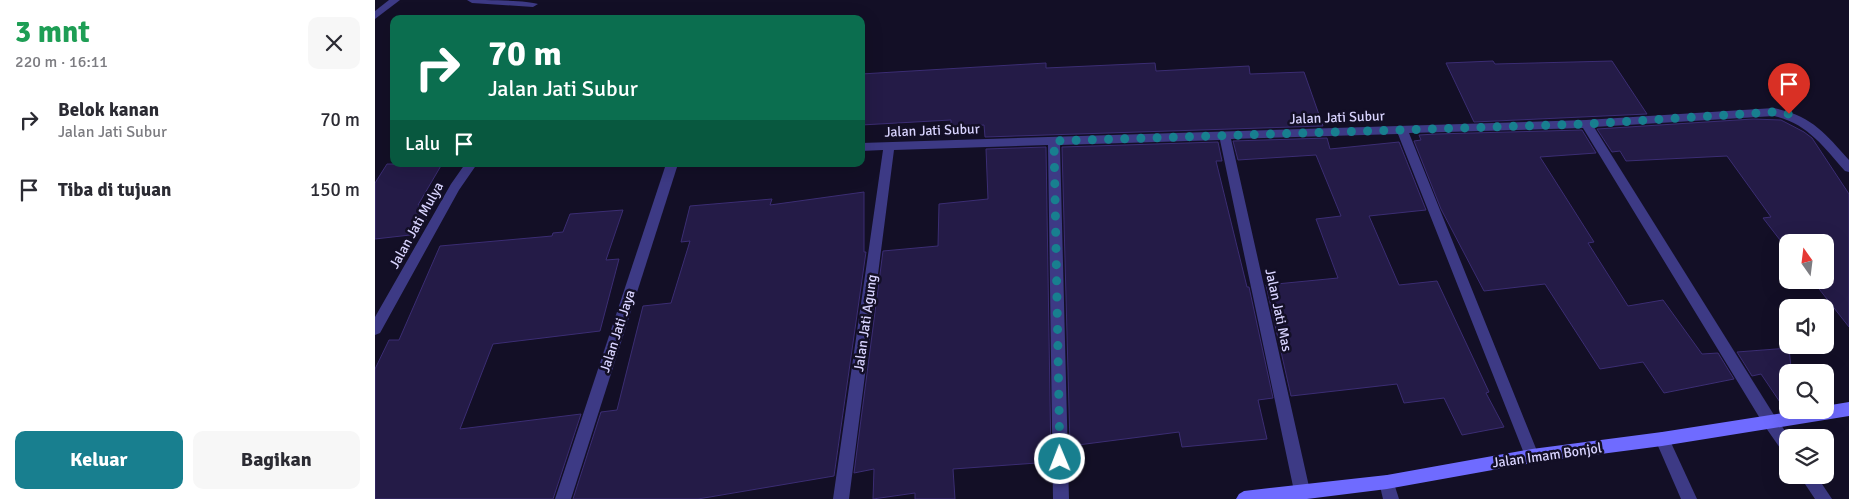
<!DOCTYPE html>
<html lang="id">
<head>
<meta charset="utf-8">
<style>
	:root { --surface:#fff; --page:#f7f7f7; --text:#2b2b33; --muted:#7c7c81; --accent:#187f8f }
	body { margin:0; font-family:Signika,sans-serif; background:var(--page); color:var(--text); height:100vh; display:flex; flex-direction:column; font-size:19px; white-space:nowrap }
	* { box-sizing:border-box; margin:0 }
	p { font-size:16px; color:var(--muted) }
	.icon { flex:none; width:28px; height:28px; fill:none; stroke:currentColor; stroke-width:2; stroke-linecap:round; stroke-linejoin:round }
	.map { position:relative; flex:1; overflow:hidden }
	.sheet { display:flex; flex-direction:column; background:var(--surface); width:375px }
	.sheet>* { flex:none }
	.guide { position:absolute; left:15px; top:15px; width:475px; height:152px; border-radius:10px; box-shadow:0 5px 20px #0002; background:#0b6e4f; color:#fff; overflow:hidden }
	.needle { width:32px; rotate:346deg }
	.controls { position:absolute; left:1404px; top:234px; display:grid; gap:10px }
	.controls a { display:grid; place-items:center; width:55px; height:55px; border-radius:10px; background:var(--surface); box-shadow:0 5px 20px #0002; font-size:25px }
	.pin { position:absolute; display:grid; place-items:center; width:42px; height:42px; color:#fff; margin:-51px -21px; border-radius:50% 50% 50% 0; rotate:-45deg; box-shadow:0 0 5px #0007 }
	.pin .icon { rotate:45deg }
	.me { position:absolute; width:55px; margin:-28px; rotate:359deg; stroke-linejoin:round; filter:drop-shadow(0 0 4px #0008) }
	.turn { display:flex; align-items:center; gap:18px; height:105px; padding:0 15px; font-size:22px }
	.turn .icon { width:65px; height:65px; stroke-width:2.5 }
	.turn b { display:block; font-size:35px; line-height:42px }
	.then { display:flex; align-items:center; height:48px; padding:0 15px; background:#0003; gap:10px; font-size:19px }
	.round { display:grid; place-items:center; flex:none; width:52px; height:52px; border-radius:10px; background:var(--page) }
	.overview { display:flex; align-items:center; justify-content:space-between; height:85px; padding:0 15px }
	h1 { font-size:30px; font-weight:700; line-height:38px; color:#1e9e55 }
	.cta { display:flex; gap:10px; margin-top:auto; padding:10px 15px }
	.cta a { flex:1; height:58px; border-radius:10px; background:var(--accent); color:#fff; font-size:20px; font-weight:700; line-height:58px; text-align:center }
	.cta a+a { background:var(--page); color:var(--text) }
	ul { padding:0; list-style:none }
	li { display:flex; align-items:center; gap:15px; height:70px; padding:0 15px }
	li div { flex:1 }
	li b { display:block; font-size:19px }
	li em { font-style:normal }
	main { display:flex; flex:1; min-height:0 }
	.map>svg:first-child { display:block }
</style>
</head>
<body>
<main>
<section class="sheet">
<div class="overview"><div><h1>3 mnt</h1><p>220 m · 16:11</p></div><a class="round"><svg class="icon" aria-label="close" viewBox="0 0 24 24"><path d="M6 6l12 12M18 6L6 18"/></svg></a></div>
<ul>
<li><svg class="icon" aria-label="right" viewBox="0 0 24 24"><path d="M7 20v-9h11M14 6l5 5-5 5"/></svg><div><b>Belok kanan</b><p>Jalan Jati Subur</p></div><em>70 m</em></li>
<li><svg class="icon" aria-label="arrive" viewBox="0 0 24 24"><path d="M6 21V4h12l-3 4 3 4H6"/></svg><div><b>Tiba di tujuan</b></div><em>150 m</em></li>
</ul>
<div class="cta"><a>Keluar</a><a>Bagikan</a></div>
</section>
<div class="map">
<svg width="1474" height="499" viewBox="0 0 1474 499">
	<rect width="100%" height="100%" fill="#130f26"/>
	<g fill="#241b47" stroke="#3b2d73">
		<path d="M1118,61L1120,64L1237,61L1272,114L1099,122L1071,63Z"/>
		<path d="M671,63V68L780,63L781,71L874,66L875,74L929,72L948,126L610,137L609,125L576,127V120L486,125V74Z"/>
		<path d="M1378,119L1406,120L1429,132L1437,138L1474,194V327L1437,280H1450V242H1412V249L1388,218L1396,217L1352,156L1251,161L1245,151L1237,152L1222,129Z"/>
		<path d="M1207,130L1221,153L1165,157L1219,242L1213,243L1253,306L1288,300L1327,354L1343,353L1359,379L1289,393L1268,362L1225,369L1170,284L1109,291L1066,209L1039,141L1046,140L1044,135L1061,134Z"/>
		<path d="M952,138L955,149L1024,142L1051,210L994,216L1024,285L1062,281L1114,392L1111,393L1129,427L1087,435L1069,398L1029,403L1022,384L916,396L891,285L963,278L941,219L966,216L941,155L863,160L858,141Z"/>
		<path d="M843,142L847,161H841L872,287H874L898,398L883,400L892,439L807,447L804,432L695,446L687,147Z"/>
		<path d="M671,147L676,462L578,469L580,499H540V493L498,499L499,469L479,473L508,251L563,246L564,204L613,199L611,149Z"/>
		<path d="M12,164H67L43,205L59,203L44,234L0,239V183Z"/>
		<path d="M489,192V252H491L459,476L323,499H198L226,412L242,410L268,306L296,303L315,241L306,242L315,206L397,199L395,205Z"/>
		<path d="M248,210L231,260L244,259L225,331L118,344L85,429L206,414L178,499H0V369L14,340H24L65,246L177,236L178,233L188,232L195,214Z"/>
		<path d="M1414,348L1416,368H1412V410L1411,411L1386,374L1377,376L1362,352Z"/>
	</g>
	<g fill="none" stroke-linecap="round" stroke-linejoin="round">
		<g fill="#3d3a85" fill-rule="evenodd">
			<path d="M1394,413L1399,415L1415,438H1412V453L1407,451L1389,425L1387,420L1389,415Z"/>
			<path d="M1424,475H1441L1457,499H1440Z"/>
		</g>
		<g fill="#3d3a85" fill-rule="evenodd">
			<path d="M14,0H25L0,19V11Z"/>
			<path d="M92,0C107,0 153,0 163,4L158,7L97,3Z"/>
			<path d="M1399,108C1437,116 1450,133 1474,160V172L1470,171C1449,147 1432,123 1399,116L1219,127L1399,415L1401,420L1399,425L1394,427L1389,425L1208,128L1034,133L1164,456L1162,461L1157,463L1152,461L1150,456L1023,134L856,139L935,491L932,496L927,498L922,496L919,491L845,140L685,145L694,499H678L673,145L519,150L474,499H458L508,150L486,151V143L1211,120Z"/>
			<path d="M90,164H102L84,190L5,333L0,335V317L76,184Z"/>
			<path d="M291,164H303L196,499H180Z"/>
			<path d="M1287,432L1292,434L1322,499H1306L1280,439L1282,434Z"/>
			<path d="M1012,475L1017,477L1024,499H1008L1004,482L1007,477Z"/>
		</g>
		<path fill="#6f6bff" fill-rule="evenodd" d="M1474,402V416L1287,446L1157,463L1012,489L932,499H861L864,494L869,491L1012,475L1157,449L1287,432L1427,410H1450V406Z"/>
	</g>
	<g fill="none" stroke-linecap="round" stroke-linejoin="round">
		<path stroke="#187f8f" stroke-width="9" stroke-dasharray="0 16.2" d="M685,459L679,141L1212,124L1399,112L1414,114"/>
	</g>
	<g text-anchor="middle" stroke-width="5" stroke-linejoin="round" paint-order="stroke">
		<g font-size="14" fill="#d9d4ff" stroke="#130f26">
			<text transform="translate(962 117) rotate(-2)" y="5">Jalan Jati Subur</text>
			<text transform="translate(557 130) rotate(-2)" y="5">Jalan Jati Subur</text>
			<text transform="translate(41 225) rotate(-61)" y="5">Jalan Jati Mulya</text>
			<text transform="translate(904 310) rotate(78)" y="5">Jalan Jati Mas</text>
			<text transform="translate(490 323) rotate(-82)" y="5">Jalan Jati Agung</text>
			<text transform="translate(242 331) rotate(-72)" y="5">Jalan Jati Jaya</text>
			<text transform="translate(1172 455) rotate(-8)" y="5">Jalan Imam Bonjol</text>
		</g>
	</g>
</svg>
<div class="controls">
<a><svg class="needle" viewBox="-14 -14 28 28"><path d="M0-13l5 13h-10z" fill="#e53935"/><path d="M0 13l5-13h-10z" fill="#7c7c81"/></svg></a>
<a><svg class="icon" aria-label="sound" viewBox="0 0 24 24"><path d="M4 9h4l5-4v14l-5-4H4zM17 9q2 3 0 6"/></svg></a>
<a><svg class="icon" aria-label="search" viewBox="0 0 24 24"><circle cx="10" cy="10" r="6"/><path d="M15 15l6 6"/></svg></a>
<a><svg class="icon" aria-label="layers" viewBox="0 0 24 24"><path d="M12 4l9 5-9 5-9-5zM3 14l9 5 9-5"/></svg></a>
</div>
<div class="pin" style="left:1414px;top:114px;background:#d93025"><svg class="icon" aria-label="arrive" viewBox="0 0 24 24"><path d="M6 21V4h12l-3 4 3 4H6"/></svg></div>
<svg class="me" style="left:685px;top:459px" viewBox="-20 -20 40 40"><circle r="17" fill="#187f8f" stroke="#fff" stroke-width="3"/><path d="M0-11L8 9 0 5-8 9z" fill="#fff"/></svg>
<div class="guide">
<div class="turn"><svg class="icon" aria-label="right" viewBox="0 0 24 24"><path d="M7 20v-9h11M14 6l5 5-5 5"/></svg><div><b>70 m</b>Jalan Jati Subur</div></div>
<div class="then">Lalu<svg class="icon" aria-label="arrive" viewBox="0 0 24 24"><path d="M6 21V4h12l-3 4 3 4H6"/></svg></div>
</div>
</div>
</main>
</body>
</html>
